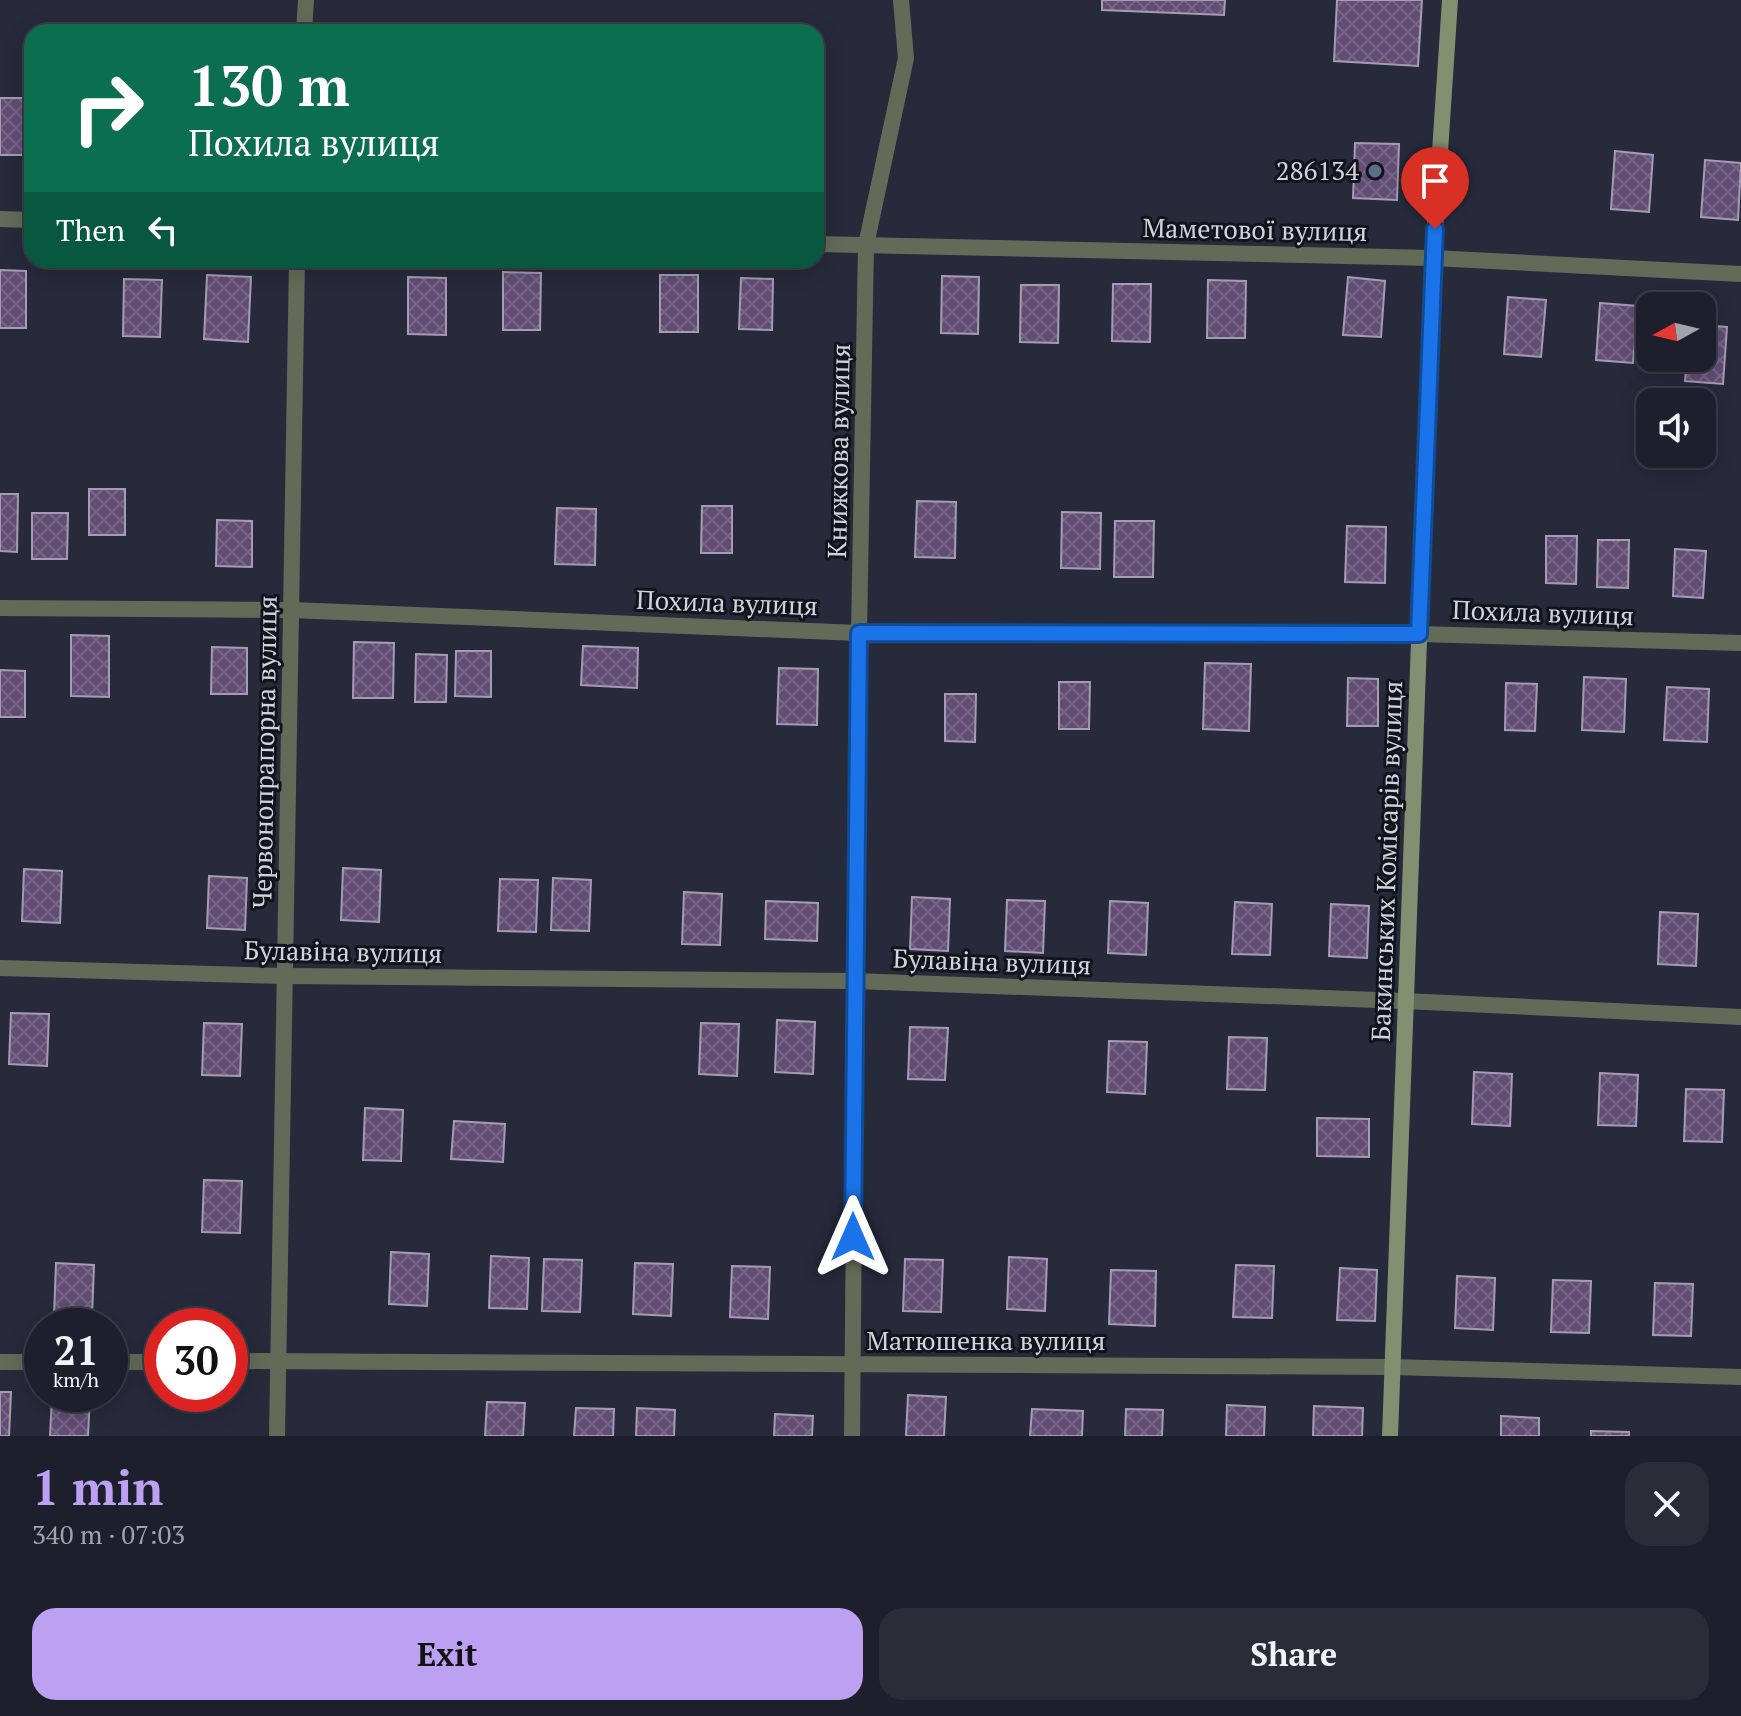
<!DOCTYPE html>
<html lang="en">
<head>
<meta charset="utf-8">
<style>
	:root { --surface:#1d202c; --page:#2a2d38; --text:#f1f3f6; --muted:#a0a3a9; --line:#3b3e48; --accent:#bca0f2 }
	body { margin:0; font-family:"PT Serif",serif; background:var(--page); color:var(--text); height:100vh; display:flex; flex-direction:column; font-size:30px; white-space:nowrap }
	* { box-sizing:border-box; margin:0 }
	p { font-size:26px; color:var(--muted) }
	.icon { flex:none; width:44px; height:44px; fill:none; stroke:currentColor; stroke-width:2; stroke-linecap:round; stroke-linejoin:round }
	.map { position:relative; height:1436px; overflow:hidden }
	.drawer { display:flex; flex-direction:column; background:var(--surface); flex:1 }
	.drawer>* { flex:none }
	.hud { position:absolute; left:24px; top:24px; width:800px; height:244px; border-radius:24px; box-shadow:0 4px 20px #0003,0 0 0 2px var(--line); background:#0b6e4f; color:#fff; overflow:hidden }
	.needle { width:52px; rotate:262deg }
	.tools { position:absolute; left:1636px; top:292px; display:grid; gap:16px }
	.tools a { display:grid; place-items:center; width:80px; height:80px; border-radius:16px; background:var(--surface); box-shadow:0 4px 20px #0003,0 0 0 2px var(--line); font-size:40px }
	.speed { position:absolute; left:24px; top:1308px; display:flex; gap:16px; font-size:40px; font-weight:700; text-align:center }
	.speed>* { display:grid; place-content:center; width:104px; height:104px; border-radius:50%; background:var(--surface); box-shadow:0 4px 20px #0003,0 0 0 2px var(--line); line-height:1 }
	.speed small { font-size:20px; font-weight:400 }
	.speed .limit { border:12px solid #d22; background:#fff; color:#111 }
	.pin { position:absolute; display:grid; place-items:center; width:68px; height:68px; color:#fff; margin:-82px -34px; border-radius:50% 50% 50% 0; rotate:-45deg; box-shadow:0 0 8px #0007 }
	.pin .icon { rotate:45deg }
	.me { position:absolute; width:88px; margin:-44px; rotate:0deg; stroke-linejoin:round; filter:drop-shadow(0 0 6px #0008) }
	.turn { display:flex; align-items:center; gap:28px; height:168px; padding:0 32px; font-size:36px }
	.turn .icon { width:104px; height:104px; stroke-width:2.5 }
	.turn b { display:block; font-size:56px; line-height:68px }
	.then { display:flex; align-items:center; height:76px; padding:0 32px; background:#0003; gap:16px; font-size:30px }
	.round { display:grid; place-items:center; flex:none; width:84px; height:84px; border-radius:24px; background:var(--page) }
	.overview { display:flex; align-items:center; justify-content:space-between; height:136px; padding:0 32px }
	h1 { font-size:48px; font-weight:700; line-height:60px; color:var(--accent) }
	.cta { display:flex; gap:16px; margin-top:auto; padding:16px 32px }
	.cta a { flex:1; height:92px; border-radius:24px; background:var(--accent); color:#111; font-size:32px; font-weight:700; line-height:92px; text-align:center }
	.cta a+a { background:var(--page); color:var(--text) }
	.map>svg:first-child { display:block }
</style>
</head>
<body>
<div class="map">
<svg width="1741" height="1436" viewBox="0 0 1741 1436">
	<defs>
		<pattern id="building-cross-hatch" width="8" height="8" patternUnits="userSpaceOnUse" patternTransform="scale(2)"><rect width="8" height="8" fill="#624d75"/><path d="M0 0l8 8M0 8l8-8" fill="none" stroke="#768"/></pattern>
	</defs>
	<rect width="100%" height="100%" fill="#272a3b"/>
	<g fill="url(#building-cross-hatch)" stroke="#a69cb1" stroke-width="2">
		<path d="M1102,0H1225L1224,15L1102,10Z"/>
		<path d="M1337,0H1422L1418,66L1334,61Z"/>
		<rect x="0" y="98" width="32" height="57"/>
		<path d="M1355,143L1399,144L1397,200L1353,198Z"/>
		<path d="M1615,151L1653,155L1649,212L1611,209Z"/>
		<path d="M1705,160L1741,163L1738,220L1701,217Z"/>
		<path d="M0,270L26,271V328H0Z"/>
		<path d="M503,272L541,273L540,330H503Z"/>
		<path d="M207,275L251,277L248,342L204,339Z"/>
		<rect x="660" y="275" width="38" height="57"/>
		<path d="M942,276L979,277L978,334L941,333Z"/>
		<path d="M408,277L446,278V335L408,334Z"/>
		<path d="M1348,277L1385,281L1381,337L1343,335Z"/>
		<path d="M741,278L773,279L772,330L739,329Z"/>
		<path d="M124,279L162,280L160,337L123,336Z"/>
		<path d="M1208,280L1246,281L1245,338H1207Z"/>
		<path d="M1113,284H1151L1150,342L1112,341Z"/>
		<path d="M1021,285H1059L1058,343L1020,342Z"/>
		<path d="M1508,297L1546,300L1541,357L1504,354Z"/>
		<path d="M1600,303L1638,306L1633,363L1596,360Z"/>
		<path d="M1702,325L1727,327L1723,384L1685,381L1687,358H1702Z"/>
		<rect x="89" y="489" width="36" height="46"/>
		<path d="M0,494H18L17,552L0,551Z"/>
		<path d="M917,501L956,502L955,558L915,557Z"/>
		<path d="M702,506H732V553H701Z"/>
		<path d="M557,508L596,509L595,565L555,564Z"/>
		<path d="M1062,512L1101,513L1100,569L1061,568Z"/>
		<path d="M32,513H68L67,559H32Z"/>
		<path d="M217,520L252,521V567L216,566Z"/>
		<path d="M1115,521H1154L1153,577H1114Z"/>
		<path d="M1347,526L1386,527L1385,583L1345,582Z"/>
		<path d="M1546,536H1577L1576,584L1546,583Z"/>
		<path d="M1598,540H1629L1628,588L1597,587Z"/>
		<path d="M1675,549L1706,551L1703,598L1673,596Z"/>
		<path d="M71,635L109,636V697L71,696Z"/>
		<path d="M354,642L394,643L393,698H353Z"/>
		<path d="M583,646L638,648L637,688L581,685Z"/>
		<path d="M212,647L247,648V694H211Z"/>
		<path d="M456,651H491V697L455,696Z"/>
		<path d="M416,654L447,655L446,702H415Z"/>
		<path d="M1205,663L1251,664L1249,731L1203,729Z"/>
		<path d="M779,668L818,669L817,725L777,724Z"/>
		<path d="M0,670L25,671V717H0Z"/>
		<path d="M1584,677L1626,679L1624,732L1582,730Z"/>
		<path d="M1348,678L1378,679V726H1347Z"/>
		<path d="M1059,682H1090L1089,729H1059Z"/>
		<path d="M1506,683L1537,684L1535,731L1505,730Z"/>
		<path d="M1667,687L1709,689L1707,742L1664,740Z"/>
		<path d="M945,694H976L975,742L945,741Z"/>
		<path d="M343,868L381,870L379,922L341,920Z"/>
		<path d="M24,869L62,871L60,923L22,921Z"/>
		<path d="M209,876L247,878L245,930L207,928Z"/>
		<path d="M553,878L591,880L589,931L551,930Z"/>
		<path d="M500,879L538,880L536,932L498,931Z"/>
		<path d="M684,892L722,894L720,945L682,944Z"/>
		<path d="M912,897L950,899L948,951L910,949Z"/>
		<path d="M1007,900L1045,901L1043,953L1005,951Z"/>
		<path d="M766,901L818,903L817,941L765,939Z"/>
		<path d="M1110,901L1148,903L1146,955L1108,953Z"/>
		<path d="M1235,902L1272,904L1270,955L1232,954Z"/>
		<path d="M1331,904L1369,906L1367,958L1329,956Z"/>
		<path d="M1660,912L1698,914L1696,966L1658,964Z"/>
		<path d="M11,1013L49,1014L47,1066L9,1064Z"/>
		<path d="M777,1020L815,1022L813,1074L775,1072Z"/>
		<path d="M204,1023L242,1024L240,1076L202,1075Z"/>
		<path d="M701,1023L739,1024L737,1076L699,1074Z"/>
		<path d="M910,1027L948,1028L945,1080L908,1079Z"/>
		<path d="M1229,1037L1267,1038L1265,1090L1227,1089Z"/>
		<path d="M1109,1041L1147,1042L1145,1094L1107,1092Z"/>
		<path d="M1474,1072L1512,1074L1510,1126L1472,1124Z"/>
		<path d="M1600,1073L1638,1075L1636,1126L1598,1125Z"/>
		<path d="M1686,1089L1724,1090L1722,1142L1684,1141Z"/>
		<path d="M365,1108L403,1110L401,1161L363,1160Z"/>
		<path d="M1317,1118L1369,1119V1157L1317,1156Z"/>
		<path d="M454,1121L505,1124L503,1162L451,1159Z"/>
		<path d="M204,1180L242,1181L240,1233L202,1232Z"/>
		<path d="M391,1252L429,1254L427,1306L389,1304Z"/>
		<path d="M491,1256L529,1258L527,1309L489,1308Z"/>
		<path d="M1009,1257L1047,1259L1045,1311L1007,1309Z"/>
		<path d="M544,1259L582,1260L580,1312L542,1311Z"/>
		<path d="M905,1259L943,1260L941,1312L903,1311Z"/>
		<path d="M56,1263L94,1265L92,1317L54,1315Z"/>
		<path d="M635,1263L673,1264L671,1316L633,1314Z"/>
		<path d="M1236,1265L1274,1266L1272,1318L1233,1317Z"/>
		<path d="M732,1266L770,1267L768,1319L730,1317Z"/>
		<path d="M1340,1268L1377,1270L1375,1321L1337,1320Z"/>
		<path d="M1111,1270L1156,1271L1155,1326L1109,1324Z"/>
		<path d="M1457,1276L1495,1278L1493,1330L1455,1328Z"/>
		<path d="M1553,1280L1591,1281L1589,1333L1551,1332Z"/>
		<path d="M1655,1283L1693,1284L1691,1336L1653,1335Z"/>
		<path d="M0,1392H11L9,1436H0Z"/>
		<path d="M908,1395L946,1397L944,1436H906Z"/>
		<path d="M52,1397L90,1398L88,1436H50Z"/>
		<path d="M487,1402L525,1403L523,1436H485Z"/>
		<path d="M1227,1405L1265,1407L1264,1436H1226Z"/>
		<path d="M1314,1406L1363,1408L1362,1436H1313Z"/>
		<path d="M576,1408L614,1409L613,1436H574Z"/>
		<path d="M637,1408L675,1410L674,1436H636Z"/>
		<path d="M1032,1409L1083,1411L1082,1436H1030Z"/>
		<path d="M1126,1409L1163,1410L1162,1436H1125Z"/>
		<path d="M775,1414L813,1416L812,1436H774Z"/>
		<path d="M1501,1416L1539,1418V1436H1501Z"/>
		<path d="M1591,1431L1629,1432V1436H1591Z"/>
	</g>
	<g fill="none" stroke-linecap="round" stroke-linejoin="round">
		<g stroke="#636b58" stroke-width="16">
			<path d="M304,32L306,0"/>
			<path d="M0,219L32,220"/>
			<path d="M816,244L1433,258L1741,274"/>
			<path d="M0,608L291,610L859,633L1419,634L1741,643"/>
			<path d="M0,968L285,976L855,981L1405,1001L1741,1017"/>
			<path d="M230,1361L1392,1367L1741,1377"/>
			<path d="M0,1362H42"/>
			<path d="M110,1362H162"/>
			<path d="M277,1436L297,260"/>
			<path d="M852,1436L859,633L866,245L906,58L901,0"/>
		</g>
		<path stroke="#828f71" stroke-width="16" d="M1390,1436L1433,258L1450,0"/>
	</g>
	<g fill="none" stroke-linecap="round" stroke-linejoin="round">
		<g stroke="#114b97" stroke-width="20">
			<path id="route" d="M853,1237L859,633L1419,634L1435,229"/>
		</g>
		<use href="#route" stroke="#1a73e8" stroke-width="14"/>
	</g>
	<circle fill="#5c6f8a" stroke="#12131b" stroke-width="3" cx="1375" cy="171" r="8"/>
	<g text-anchor="middle" stroke-width="6" stroke-linejoin="round" paint-order="stroke">
		<g font-size="26" fill="#d1d3df" stroke="#12131b" text-anchor="end">
			<text x="1359" y="180">286134</text>
		</g>
		<g font-size="26" fill="#d1d3df" stroke="#12131b">
			<text transform="translate(1255 230) rotate(1)" y="9">Маметової вулиця</text>
			<text transform="translate(839 451) rotate(-89)" y="9">Книжкова вулиця</text>
			<text transform="translate(727 603) rotate(2)" y="9">Похила вулиця</text>
			<text transform="translate(1543 613) rotate(2)" y="9">Похила вулиця</text>
			<text transform="translate(265 752) rotate(-89)" y="9">Червонопрапорна вулиця</text>
			<text transform="translate(1387 861) rotate(-88)" y="9">Бакинських Комісарів вулиця</text>
			<text transform="translate(343 952) rotate(1)" y="9">Булавіна вулиця</text>
			<text transform="translate(992 962) rotate(2)" y="9">Булавіна вулиця</text>
			<text x="986" y="1350">Матюшенка вулиця</text>
		</g>
	</g>
</svg>
<div class="tools">
<a><svg class="needle" viewBox="-14 -14 28 28"><path d="M0-13l5 13h-10z" fill="#e53935"/><path d="M0 13l5-13h-10z" fill="#a0a3a9"/></svg></a>
<a><svg class="icon" aria-label="sound" viewBox="0 0 24 24"><path d="M4 9h4l5-4v14l-5-4H4zM17 9q2 3 0 6"/></svg></a>
</div>
<div class="speed"><div>21<small>km/h</small></div><div class="limit">30</div></div>
<div class="pin" style="left:1435px;top:229px;background:#d93025"><svg class="icon" aria-label="arrive" viewBox="0 0 24 24"><path d="M6 21V4h12l-3 4 3 4H6"/></svg></div>
<svg class="me" style="left:853px;top:1237px" viewBox="-20 -20 40 40"><path d="M0-17L14 15 0 8-14 15z" fill="#1a73e8" stroke="#fff" stroke-width="4"/></svg>
<div class="hud">
<div class="turn"><svg class="icon" aria-label="right" viewBox="0 0 24 24"><path d="M7 20v-9h11M14 6l5 5-5 5"/></svg><div><b>130 m</b>Похила вулиця</div></div>
<div class="then">Then<svg class="icon" aria-label="left" viewBox="0 0 24 24"><path d="M17 20v-9H6M10 6l-5 5 5 5"/></svg></div>
</div>
</div>
<section class="drawer">
<div class="overview"><div><h1>1 min</h1><p>340 m · 07:03</p></div><a class="round"><svg class="icon" aria-label="close" viewBox="0 0 24 24"><path d="M6 6l12 12M18 6L6 18"/></svg></a></div>
<div class="cta"><a>Exit</a><a>Share</a></div>
</section>
</body>
</html>
